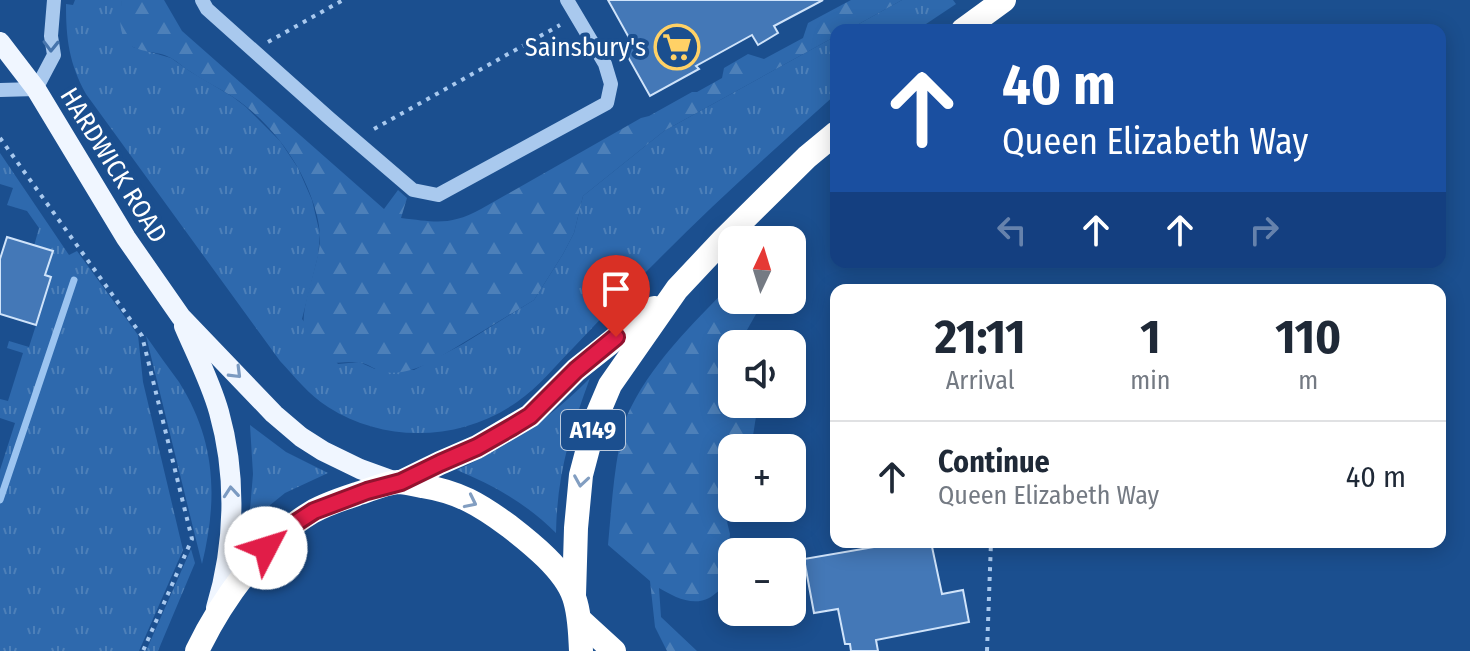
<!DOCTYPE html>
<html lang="en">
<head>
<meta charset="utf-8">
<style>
	:root { --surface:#fff; --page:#f6f6f7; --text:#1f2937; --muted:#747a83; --line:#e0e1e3 }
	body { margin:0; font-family:"Fira Sans Condensed",sans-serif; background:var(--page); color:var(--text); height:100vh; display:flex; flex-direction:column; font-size:30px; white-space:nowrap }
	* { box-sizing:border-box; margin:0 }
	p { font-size:26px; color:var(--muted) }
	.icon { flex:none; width:44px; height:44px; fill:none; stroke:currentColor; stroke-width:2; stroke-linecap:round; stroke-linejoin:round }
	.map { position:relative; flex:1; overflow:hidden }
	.details { position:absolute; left:830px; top:284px; width:616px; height:264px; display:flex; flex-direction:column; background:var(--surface); border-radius:16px; box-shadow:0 4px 20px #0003 }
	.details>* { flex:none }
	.banner { position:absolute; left:830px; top:24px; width:616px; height:244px; border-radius:16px; box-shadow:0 4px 20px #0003; background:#1a4fa0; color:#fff; overflow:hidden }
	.needle { width:52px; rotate:4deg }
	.controls { position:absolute; left:718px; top:226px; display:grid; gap:16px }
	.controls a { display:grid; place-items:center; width:88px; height:88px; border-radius:16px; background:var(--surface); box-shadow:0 4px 20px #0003; font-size:40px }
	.pin { position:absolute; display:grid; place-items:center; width:68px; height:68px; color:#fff; margin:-82px -34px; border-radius:50% 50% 50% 0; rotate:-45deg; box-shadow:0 0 8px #0007 }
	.pin .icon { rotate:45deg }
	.me { position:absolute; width:88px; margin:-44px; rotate:50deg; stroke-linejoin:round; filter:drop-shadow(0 0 6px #0008) }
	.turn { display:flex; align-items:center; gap:28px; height:168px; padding:0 40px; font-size:36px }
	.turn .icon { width:104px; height:104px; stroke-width:2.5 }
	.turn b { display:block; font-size:56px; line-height:68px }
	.lanes { display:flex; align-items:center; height:76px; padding:0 40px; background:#0003; justify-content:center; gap:40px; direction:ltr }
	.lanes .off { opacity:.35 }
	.eta { display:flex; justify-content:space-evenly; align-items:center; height:136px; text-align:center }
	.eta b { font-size:48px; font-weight:700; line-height:56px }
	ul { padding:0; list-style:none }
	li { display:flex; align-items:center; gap:24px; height:112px; padding:0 40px; border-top:2px solid var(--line) }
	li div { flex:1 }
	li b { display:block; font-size:30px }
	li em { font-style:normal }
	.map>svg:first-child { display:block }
</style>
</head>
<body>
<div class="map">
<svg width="1470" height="651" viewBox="0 0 1470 651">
	<defs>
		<pattern id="grass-tufts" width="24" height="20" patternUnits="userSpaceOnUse" patternTransform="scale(2)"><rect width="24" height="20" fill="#2e69ad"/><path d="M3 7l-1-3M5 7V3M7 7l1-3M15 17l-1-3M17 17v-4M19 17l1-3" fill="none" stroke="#4d80b9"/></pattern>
		<pattern id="forest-firs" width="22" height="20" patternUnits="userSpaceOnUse" patternTransform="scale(2)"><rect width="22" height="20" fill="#2e69ad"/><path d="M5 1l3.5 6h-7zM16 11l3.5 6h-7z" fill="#4d80b9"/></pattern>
	</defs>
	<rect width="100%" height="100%" fill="#1b4f8f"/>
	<g fill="url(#grass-tufts)">
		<path d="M75,0H122L121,26L133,47L171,58L191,72L233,97L246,107L280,141L298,168L312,200L320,234L318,256L302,319L338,364L359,362L375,369L414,370L463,344L534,300L563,254L574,233L583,196L664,131L836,36V94C776,148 715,202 658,260C629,288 602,318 574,347C555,366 539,387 517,402C461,441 386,444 328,407C309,395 295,377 280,361L86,94C69,63 66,39 66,4L73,5Z"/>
		<path d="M902,0H953L956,4L917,30H848Z"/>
		<path d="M0,153L69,255L77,251L138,335L143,382L183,550L139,651H0V470L15,423L0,418V399L8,401L23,353L7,348L9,341L29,347L51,278L45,275L53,252L34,246L39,228L27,211L7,205L13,188L0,184Z"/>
		<path d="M146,336C157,352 168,367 179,382C216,441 218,498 202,564Z"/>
		<path d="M590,378C570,432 557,475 556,533C527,504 495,486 457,470C507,447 551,418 590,378Z"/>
		<path d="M250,425L286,452L328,473L285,493L249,522L253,474Z"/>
		<path d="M191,549L195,563L163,639L158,651H146Z"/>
	</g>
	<g fill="url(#forest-firs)">
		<path d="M122,0H164L182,31L384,209L398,190L407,198L401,218C435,222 450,226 481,209L641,118L649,116L692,92H697L722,78L724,68L748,54L764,59L803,38L808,23L851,0H902L848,30H836V36L664,131L583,196L574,233L563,254L534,300L430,363C415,369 400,375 383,372C375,370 369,364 361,363C349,360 337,366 325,360C279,339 321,272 320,237C320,216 308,186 298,168C283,141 259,114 233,97C219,88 204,81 191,72C184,68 178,62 171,58C158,50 136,54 126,41C118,31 120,12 122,0Z"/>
		<path d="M732,283V300H764L739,344H732V404H758L751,448H732V489L720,493L730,534L725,585C720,589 715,595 709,598C692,607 673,596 659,588L661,617L697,651H667L655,627L650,581L608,545C611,513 613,480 619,448C621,438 622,427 626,418C649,365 693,324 732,283Z"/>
	</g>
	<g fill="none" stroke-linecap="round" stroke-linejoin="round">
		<path stroke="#9cc4f0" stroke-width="7" d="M0,500L74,280"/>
	</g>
	<g fill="#4478b7" stroke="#cfe3fa" stroke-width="2">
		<path d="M608,0H823L774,26L778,33L758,45L752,35L696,66L699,69L650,96L623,48L632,43Z"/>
		<path d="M7,237L53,251L45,275L51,277L36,325L0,314V259Z"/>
		<path d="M903,542H931L942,594L963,590L969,622L876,640L878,651H851L850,644H845L838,609L814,613L804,559Z"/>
	</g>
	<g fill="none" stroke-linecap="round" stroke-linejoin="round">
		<g stroke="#a9c9ee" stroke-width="4" stroke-dasharray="4 6" stroke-linecap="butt">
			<path d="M268,42L343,0"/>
			<path d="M374,129L560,25"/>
			<path d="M0,138L142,336L192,539L143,651"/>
			<path d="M987,651L991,542"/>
		</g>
		<g stroke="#a9c9ee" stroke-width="14">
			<path d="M202,0L207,9L329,118L413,190L438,195L607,103L611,84L605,64L567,0"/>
			<path d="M0,90L36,89L54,55L51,36L54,0"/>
		</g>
		<g stroke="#f0f6ff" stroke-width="20">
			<path d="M0,42L36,89L126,238L181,317L274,414L301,437L323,451L360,469L396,482"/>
			<path d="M184,326C196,354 211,383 219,412C237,476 235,545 216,608"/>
		</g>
		<g stroke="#fff" stroke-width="24">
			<path d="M963,30L1004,0"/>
			<path d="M401,482L440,463L477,447L530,416L576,370L654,308"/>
			<path d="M574,595L576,528L581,475L596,418L610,385L677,289L724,239L807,157L836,133"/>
			<path d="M579,619L614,651"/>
			<path d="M197,651C221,601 263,541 312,512C326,504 342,499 357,494C370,490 385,483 398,482C406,482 414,485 422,486C459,492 479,504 509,526C531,543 565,570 574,597C580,614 580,633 581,651"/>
		</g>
	</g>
	<defs><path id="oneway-chevron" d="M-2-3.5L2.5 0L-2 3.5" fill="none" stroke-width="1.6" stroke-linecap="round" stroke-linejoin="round" transform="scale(2)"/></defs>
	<use stroke="#4674ac" href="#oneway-chevron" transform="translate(51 46) rotate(91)"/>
	<g stroke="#7b9ac1">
		<use href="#oneway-chevron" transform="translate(236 373) rotate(45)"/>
		<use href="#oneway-chevron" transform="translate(231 492) rotate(-95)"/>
	</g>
	<g stroke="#829ec1">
		<use href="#oneway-chevron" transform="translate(581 481) rotate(99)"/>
		<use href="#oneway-chevron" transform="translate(471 502) rotate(26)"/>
	</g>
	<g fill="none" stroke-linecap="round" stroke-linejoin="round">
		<g stroke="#92132f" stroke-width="20">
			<path id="route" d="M266,548L294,524L314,511L367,491L401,482L440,463L477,447L512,427L530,416L576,370L616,337"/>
		</g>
		<use href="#route" stroke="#e11d48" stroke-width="14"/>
	</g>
	<defs>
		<g id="supermarket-ring" transform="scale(2.3)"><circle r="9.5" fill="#1b4f8f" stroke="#ffd166" stroke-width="1.5"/><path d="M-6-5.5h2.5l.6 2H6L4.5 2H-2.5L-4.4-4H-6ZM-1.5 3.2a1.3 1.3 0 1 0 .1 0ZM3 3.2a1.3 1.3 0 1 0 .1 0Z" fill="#ffd166"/></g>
	</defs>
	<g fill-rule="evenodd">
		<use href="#supermarket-ring" x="677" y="47"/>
	</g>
	<g text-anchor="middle" stroke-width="8" stroke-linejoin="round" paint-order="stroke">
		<rect fill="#1b4f8f" stroke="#bbcadd" stroke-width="2" x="561" y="410" width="64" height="40" rx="6"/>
		<g font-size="24" font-weight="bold" fill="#fff">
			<text x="593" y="438">A149</text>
		</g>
		<g font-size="26" fill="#fff" stroke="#1b4f8f" text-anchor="end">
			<text x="646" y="56">Sainsbury's</text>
		</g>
		<g font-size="26" fill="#fff" stroke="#1b4f8f">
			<text transform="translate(114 165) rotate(58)" y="9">HARDWICK ROAD</text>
		</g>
	</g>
</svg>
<div class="controls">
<a><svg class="needle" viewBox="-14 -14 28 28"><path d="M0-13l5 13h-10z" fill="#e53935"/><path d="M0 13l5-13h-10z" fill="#747a83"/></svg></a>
<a><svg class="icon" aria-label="sound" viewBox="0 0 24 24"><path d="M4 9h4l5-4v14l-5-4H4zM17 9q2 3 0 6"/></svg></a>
<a>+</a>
<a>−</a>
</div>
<div class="pin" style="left:616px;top:337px;background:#d93025"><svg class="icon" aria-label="arrive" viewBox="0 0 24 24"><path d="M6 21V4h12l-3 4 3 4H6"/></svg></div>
<svg class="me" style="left:266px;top:548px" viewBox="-20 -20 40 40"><circle r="19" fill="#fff"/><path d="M0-13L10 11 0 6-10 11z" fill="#e11d48"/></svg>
<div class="banner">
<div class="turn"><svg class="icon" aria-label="ahead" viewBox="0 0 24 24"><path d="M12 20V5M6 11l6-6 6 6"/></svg><div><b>40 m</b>Queen Elizabeth Way</div></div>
<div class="lanes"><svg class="icon off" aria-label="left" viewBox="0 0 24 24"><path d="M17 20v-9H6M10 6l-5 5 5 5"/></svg><svg class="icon" aria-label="ahead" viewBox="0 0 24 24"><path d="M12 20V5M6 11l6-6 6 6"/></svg><svg class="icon" aria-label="ahead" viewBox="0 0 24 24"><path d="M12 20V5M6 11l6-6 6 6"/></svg><svg class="icon off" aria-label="right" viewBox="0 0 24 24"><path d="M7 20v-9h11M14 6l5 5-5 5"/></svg></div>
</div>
<section class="details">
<div class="eta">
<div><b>21:11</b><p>Arrival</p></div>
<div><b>1</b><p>min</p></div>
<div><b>110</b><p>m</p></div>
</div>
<ul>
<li><svg class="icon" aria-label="ahead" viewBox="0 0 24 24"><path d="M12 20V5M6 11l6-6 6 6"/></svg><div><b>Continue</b><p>Queen Elizabeth Way</p></div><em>40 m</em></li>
</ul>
</section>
</div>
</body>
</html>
